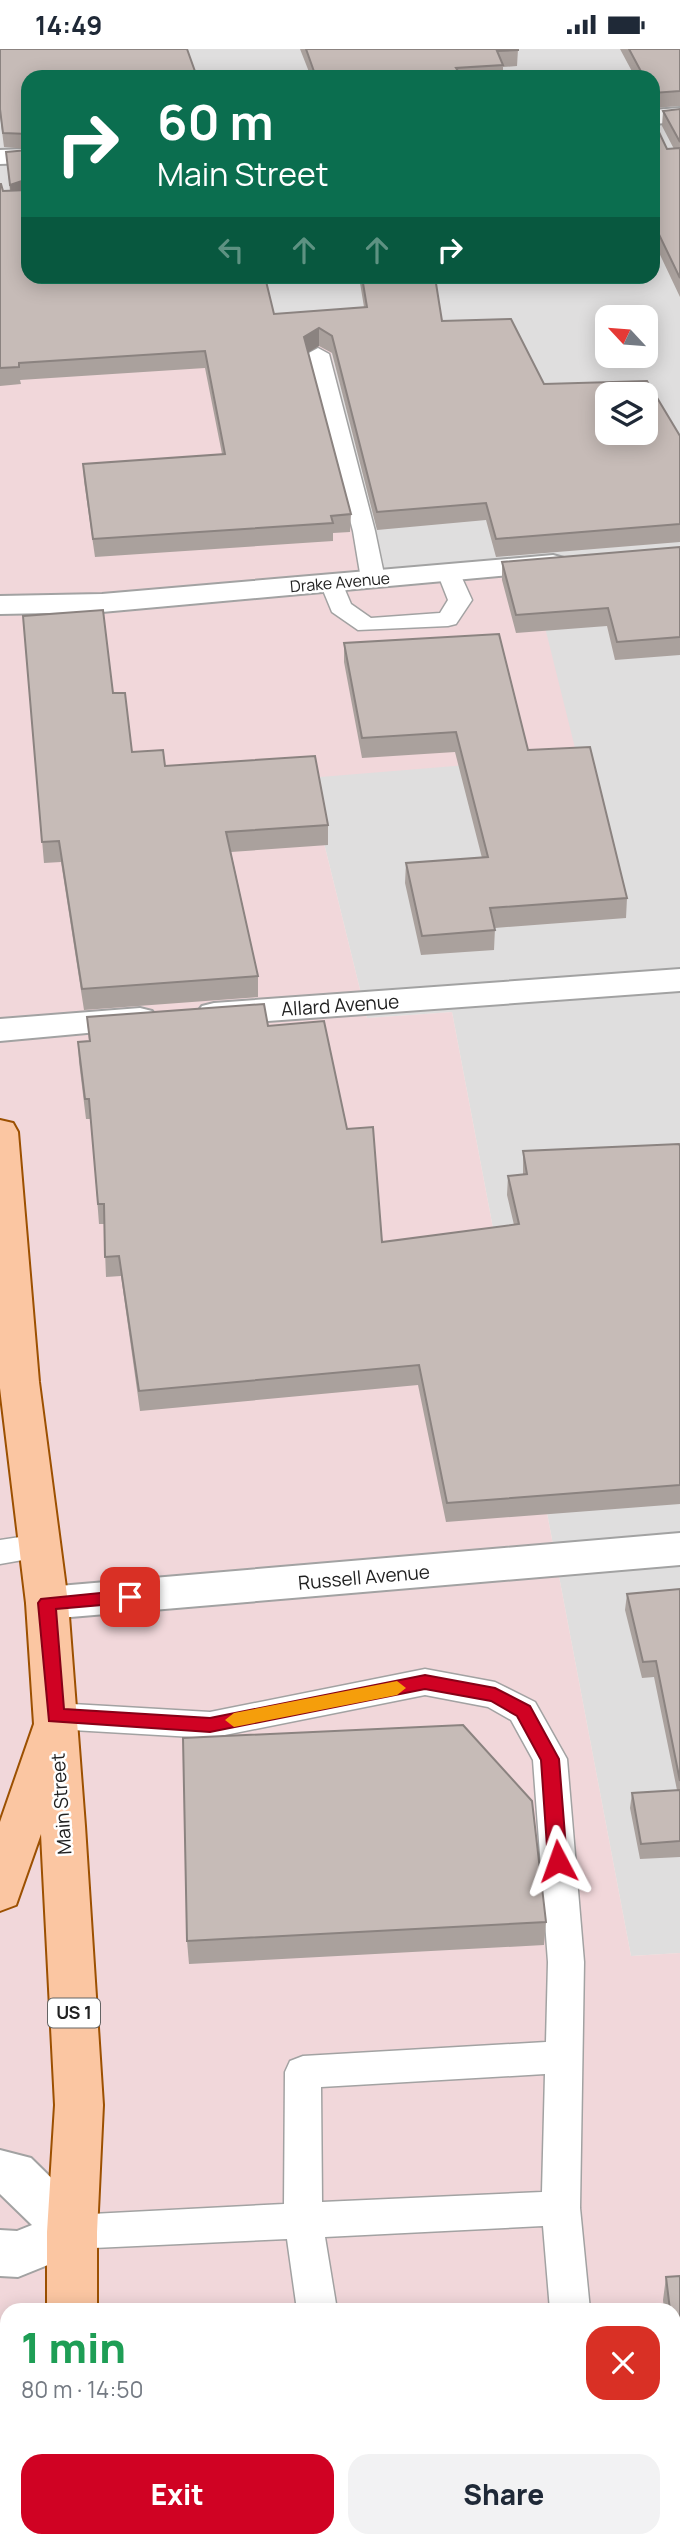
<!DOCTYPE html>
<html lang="en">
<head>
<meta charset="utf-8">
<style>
	:root { --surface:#fff; --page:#f2f2f3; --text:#1f2937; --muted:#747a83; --accent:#d00223 }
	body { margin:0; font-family:Manrope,sans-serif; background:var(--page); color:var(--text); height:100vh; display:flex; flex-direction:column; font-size:26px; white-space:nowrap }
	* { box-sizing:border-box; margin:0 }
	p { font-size:23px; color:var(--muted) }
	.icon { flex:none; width:38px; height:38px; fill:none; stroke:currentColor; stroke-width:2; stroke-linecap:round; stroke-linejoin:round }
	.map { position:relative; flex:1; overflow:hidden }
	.side { position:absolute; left:0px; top:2254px; width:681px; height:245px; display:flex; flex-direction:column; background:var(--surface); border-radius:21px 21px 0 0; box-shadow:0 4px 18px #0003 }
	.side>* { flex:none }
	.hud { position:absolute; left:21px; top:21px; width:639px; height:214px; border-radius:21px; box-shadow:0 4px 18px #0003; background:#0b6e4f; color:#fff; overflow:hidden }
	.needle { width:46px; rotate:296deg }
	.tools { position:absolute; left:595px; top:256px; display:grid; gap:14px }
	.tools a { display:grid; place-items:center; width:63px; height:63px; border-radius:14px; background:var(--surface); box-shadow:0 4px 18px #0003; font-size:35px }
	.pin { position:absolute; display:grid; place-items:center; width:60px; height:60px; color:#fff; margin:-30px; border-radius:14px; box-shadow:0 4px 10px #0006 }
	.me { position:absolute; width:77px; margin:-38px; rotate:356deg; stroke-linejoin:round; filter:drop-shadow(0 0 5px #0008) }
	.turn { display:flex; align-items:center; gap:24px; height:147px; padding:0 21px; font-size:32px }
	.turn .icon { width:91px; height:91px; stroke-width:2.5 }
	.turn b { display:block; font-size:49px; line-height:60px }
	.lanes { display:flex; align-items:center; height:66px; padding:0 21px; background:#0003; justify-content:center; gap:35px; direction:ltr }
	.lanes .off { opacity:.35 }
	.round { display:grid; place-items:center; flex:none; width:74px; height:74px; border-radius:21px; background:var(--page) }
	.headline { display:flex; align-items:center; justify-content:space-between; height:119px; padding:0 21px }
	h1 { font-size:42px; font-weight:800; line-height:52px; color:#1e9e55 }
	.cta { display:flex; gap:14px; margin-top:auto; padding:14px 21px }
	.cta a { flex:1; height:80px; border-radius:21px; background:var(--accent); color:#fff; font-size:28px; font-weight:800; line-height:80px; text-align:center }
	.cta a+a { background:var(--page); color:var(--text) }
	.status { display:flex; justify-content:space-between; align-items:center; height:49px; padding:0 35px; background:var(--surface); direction:ltr }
	.status svg { height:19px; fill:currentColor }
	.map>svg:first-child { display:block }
</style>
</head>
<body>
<div class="status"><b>14:49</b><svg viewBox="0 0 49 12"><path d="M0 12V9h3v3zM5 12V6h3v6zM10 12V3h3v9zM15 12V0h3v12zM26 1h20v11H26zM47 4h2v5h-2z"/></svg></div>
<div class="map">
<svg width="680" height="2499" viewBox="0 0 680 2499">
	<rect width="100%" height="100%" fill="#f1ece7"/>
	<path fill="#dfdede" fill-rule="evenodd" d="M0,0H680V1904L631,1907L452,963L367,969L308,729L382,526L172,293L154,228H653V28H28V225L0,227ZM607,268H646V306H607ZM607,345H646V383H607Z"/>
	<path fill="#f1d7da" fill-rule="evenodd" d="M0,227L28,228L172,293L326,281L382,525L529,514L577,707L308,729L367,969L452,963L631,1907L680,1904V2499H0V1348L38,1345L26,1154L0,1145ZM7,2261H674V2492H7Z"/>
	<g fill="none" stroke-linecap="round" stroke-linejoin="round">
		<g stroke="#a2a2a2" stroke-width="3">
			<g id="service">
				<path d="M318,299L329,305L375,482L385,530L381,535H365L361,530L353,482L307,305Z"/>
				<path d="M449,516L457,518L472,551L456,575L448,577L358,581L332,563L320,534L324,529H340L351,555L371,569L440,564L448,551L437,523L441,518Z"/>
				<path d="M40,1485L51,1488L56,1497L51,1506L0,1515V1491Z"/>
				<path d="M425,1620L495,1633L535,1653L567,1710L584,1913L580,2159L590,2261H550L543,2177L325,2188L337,2261H297L287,2190L72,2200L58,2195L53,2183L58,2171L72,2166L284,2155L285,2023L290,2012L303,2007L546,1993L548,1913L533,1711L511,1671L488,1658L425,1646L210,1689L55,1680L43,1676L38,1667L43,1658L55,1654L210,1663ZM545,2025L542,2143L322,2153L321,2038Z"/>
				<path d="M331,2492H373L374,2499H332Z"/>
				<path d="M570,2492H612L613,2499H571Z"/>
			</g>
		</g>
		<g stroke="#a2a2a2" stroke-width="4">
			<path id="minor" d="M680,1484V1516L47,1570L32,1566L26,1554L32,1542L47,1538Z"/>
		</g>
		<g stroke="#a2a2a2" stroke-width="4">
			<g id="tertiary">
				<path d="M680,59V73L653,75V61Z"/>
				<path d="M28,100V114L0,115V101Z"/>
				<path d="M553,506L564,509L568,515L564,521L102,563L0,565V547L102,545Z"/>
				<path d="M680,920V942L214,976L202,973L196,965L202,957L214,954Z"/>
				<path d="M140,959L152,962L158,970L152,978L0,992V970Z"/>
				<path d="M0,2101L31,2109L90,2167L97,2183L90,2199L18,2228L0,2227V2181L17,2182L32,2176L0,2145Z"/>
			</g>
		</g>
		<g stroke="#9c5001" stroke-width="4">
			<g id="primary">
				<path d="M0,1071L13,1074L18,1083L39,1333L68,1554L85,1777L103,2056L97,2183V2261H47V2183L55,2056L41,1785L16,1856L0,1862V1773L34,1675L26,1554L0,1339Z"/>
				<rect x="46" y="2492" width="54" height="7"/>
			</g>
		</g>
		<use href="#service" fill="#fff" fill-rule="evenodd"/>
		<use href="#minor" fill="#fff" fill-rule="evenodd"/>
		<use href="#tertiary" fill="#fff" fill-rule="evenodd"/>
		<use href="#primary" fill="#fbc6a2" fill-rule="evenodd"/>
	</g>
	<g fill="#aaa19d">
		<path d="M0,0L28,28V100L4,98L0,66Z"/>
		<path d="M300,0H518L517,17L503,18V28H311Z"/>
		<path d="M620,0H680V57L653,59V28H635Z"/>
		<path d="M680,60V248L653,191V81L667,100H674L662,77L663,62Z"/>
		<path d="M6,103L28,228L274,265L364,258L359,228H435L442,272L544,335L680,387V493L496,508L486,471L377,481L332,304L319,297L308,303L351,465L350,483L333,484V492L95,508L84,432L83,415L222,405L205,319L20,331L21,335L0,337V135L3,142H10Z"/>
		<path d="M680,498V606L615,611L607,577L516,584L502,531V513Z"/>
		<path d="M23,567L113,644L132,703L165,717L328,776V796L231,803L258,927V948L84,961L61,813L44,814Z"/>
		<path d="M344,594L528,701L627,849L626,869L495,879L494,901L421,906L405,834L406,814L482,809L455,703L362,709L344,613Z"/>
		<path d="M87,968L268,977L347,1080L382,1193L514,1176L507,1146L508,1127L523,1125V1102L680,1097V1455L446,1473L418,1336L140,1362L121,1227L106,1228L104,1175H99L91,1070H86L79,1013L78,993L89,992Z"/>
		<path d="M680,1540V1808L640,1810L630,1759L632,1744L677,1741L654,1628L642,1629L625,1561L627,1545Z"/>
		<path d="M546,1873L544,1896L189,1915L187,1892Z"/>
		<path d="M680,2227V2380L674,2334V2261H664L663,2251L666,2228Z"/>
	</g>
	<g fill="#8b8380">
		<path d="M28,130V145L11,150L10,136Z"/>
		<path d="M319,279V297L304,306V288Z"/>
	</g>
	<g fill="#c6bbb7" stroke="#8b8380" stroke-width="2" fill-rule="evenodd">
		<path d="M0,0H187L197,28H28V85L3,84L0,60Z"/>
		<path d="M306,0H518V1L497,2L503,16L456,19L462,28H405L402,23L316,28Z"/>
		<path d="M629,0H680V42L653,44V28H644Z"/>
		<path d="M680,60V93L663,62Z"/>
		<path d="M657,79L667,100L680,99V229L653,173V81Z"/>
		<path d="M28,101V130L10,136L6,103Z"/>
		<path d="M0,135H1L3,142L28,141V228H265L274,265L367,258L362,228H435L442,272L511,270L544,335L647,332L680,387V475L496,490L486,454L377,463L332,287L319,279L304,288L351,465L331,467L333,474L93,490L83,415L225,405L205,302L19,314V318L0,319ZM607,345H646V383H607Z"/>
		<path d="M680,498V588L617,593L608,559L516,566L502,513Z"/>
		<path d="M103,561L113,644H125L132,703L163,701L165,717L315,707L328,776L226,783L258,927L82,940L59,792L42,793L23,567Z"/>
		<path d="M499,585L528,701L590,698L627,849L490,859L495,881L422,887L406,814L488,808L456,683L362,689L344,594Z"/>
		<path d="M264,955L268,977L324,972L347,1080L373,1078L382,1193L519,1175L508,1127L527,1125L523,1102L679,1095L680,1097V1436L447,1454L419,1316L139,1342L119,1207L105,1208L104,1155H98L89,1050H85L78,993L90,992L87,968Z"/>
		<path d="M680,1540V1732L656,1612L643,1613L627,1545Z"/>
		<path d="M463,1676L532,1752L546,1873L187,1892L183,1689Z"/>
		<path d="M680,1741V1792L641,1795L632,1744Z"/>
		<path d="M680,2227V2331L674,2285V2261H670L666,2228Z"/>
	</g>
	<path fill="#d00223" stroke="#870117" stroke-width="2" d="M130,1541L139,1548L136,1553L56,1560L64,1660L210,1669L425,1626L495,1639L530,1657L559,1710L567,1812L564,1817H551L548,1812L541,1711L517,1667L491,1652L425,1640L210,1683L49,1672L38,1554L41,1550Z"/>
	<path fill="#f59e0b" d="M397,1632L406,1639L397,1646L234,1678L225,1671L234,1664Z"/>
	<g text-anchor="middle" stroke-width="5" stroke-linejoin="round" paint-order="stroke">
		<g font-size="16" fill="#212121" stroke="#fff">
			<text transform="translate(340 533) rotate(-5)" y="6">Drake Avenue</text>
		</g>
		<rect fill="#fff" stroke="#646464" stroke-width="2" x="48" y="1949.5" width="52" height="29" rx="5"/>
		<g font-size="18" font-weight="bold" fill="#212121">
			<text x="74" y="1970">US 1</text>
		</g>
		<g font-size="19" fill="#212121" stroke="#fff">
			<text transform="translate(340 956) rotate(-4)" y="7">Allard Avenue</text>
			<text transform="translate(364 1528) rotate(-5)" y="7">Russell Avenue</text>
			<text transform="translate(61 1755) rotate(-94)" y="7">Main Street</text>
		</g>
	</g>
</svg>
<div class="tools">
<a><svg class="needle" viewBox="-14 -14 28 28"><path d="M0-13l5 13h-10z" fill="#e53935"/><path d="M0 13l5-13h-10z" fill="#747a83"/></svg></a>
<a><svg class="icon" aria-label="layers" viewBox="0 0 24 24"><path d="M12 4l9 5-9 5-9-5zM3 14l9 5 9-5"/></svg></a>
</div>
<div class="pin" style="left:130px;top:1548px;background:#d93025"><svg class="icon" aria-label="arrive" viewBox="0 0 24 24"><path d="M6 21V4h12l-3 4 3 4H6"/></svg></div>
<svg class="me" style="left:558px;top:1812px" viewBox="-20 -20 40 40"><path d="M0-17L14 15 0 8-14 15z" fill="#d00223" stroke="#fff" stroke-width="4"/></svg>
<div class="hud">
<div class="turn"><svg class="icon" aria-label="right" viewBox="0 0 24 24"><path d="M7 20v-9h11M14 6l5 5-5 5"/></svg><div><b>60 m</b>Main Street</div></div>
<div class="lanes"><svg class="icon off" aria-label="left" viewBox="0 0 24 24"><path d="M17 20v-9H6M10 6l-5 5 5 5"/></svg><svg class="icon off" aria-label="ahead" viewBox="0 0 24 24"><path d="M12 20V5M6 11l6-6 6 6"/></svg><svg class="icon off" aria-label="ahead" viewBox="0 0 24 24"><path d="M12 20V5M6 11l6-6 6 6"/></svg><svg class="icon" aria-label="right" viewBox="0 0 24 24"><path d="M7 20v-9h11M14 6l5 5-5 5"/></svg></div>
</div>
<section class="side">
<div class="headline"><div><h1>1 min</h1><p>80 m · 14:50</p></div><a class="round" style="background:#d93025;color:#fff"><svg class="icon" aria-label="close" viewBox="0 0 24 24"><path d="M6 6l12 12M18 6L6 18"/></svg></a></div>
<div class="cta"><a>Exit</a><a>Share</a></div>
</section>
</div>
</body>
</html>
